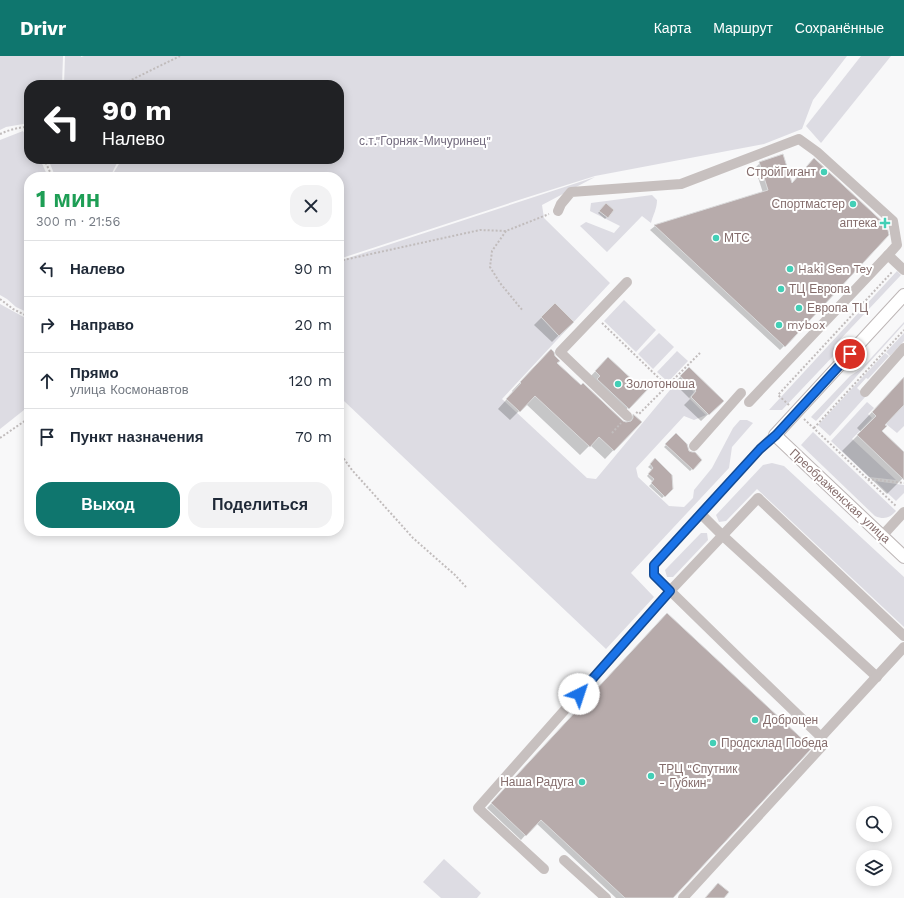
<!DOCTYPE html>
<html lang="ru">
<head>
<meta charset="utf-8">
<style>
	:root { --surface:#fff; --page:#f2f2f3; --text:#1f2937; --muted:#747a83; --line:#e0e1e3; --accent:#0f766e }
	body { margin:0; font-family:"Work Sans",sans-serif; background:var(--page); color:var(--text); height:100vh; display:flex; flex-direction:column; font-size:15px; white-space:nowrap }
	* { box-sizing:border-box; margin:0 }
	p { font-size:13px; color:var(--muted) }
	.icon { flex:none; width:22px; height:22px; fill:none; stroke:currentColor; stroke-width:2; stroke-linecap:round; stroke-linejoin:round }
	.map { position:relative; flex:1; overflow:hidden }
	.panel { position:absolute; left:24px; top:116px; width:320px; height:364px; display:flex; flex-direction:column; background:var(--surface); border-radius:16px; box-shadow:0 2px 10px #0003 }
	.panel>* { flex:none }
	.guide { position:absolute; left:24px; top:24px; width:320px; height:84px; border-radius:16px; box-shadow:0 2px 10px #0003; background:#202124; color:#fff; overflow:hidden }
	.buttons { position:absolute; left:856px; top:750px; display:grid; gap:8px }
	.buttons a { display:grid; place-items:center; width:36px; height:36px; border-radius:50%; background:var(--surface); box-shadow:0 2px 10px #0003; font-size:20px }
	.pin { position:absolute; display:grid; place-items:center; width:34px; height:34px; color:#fff; margin:-17px; border:2px solid #fff; border-radius:50%; box-shadow:0 1px 4px #0007 }
	.me { position:absolute; width:44px; margin:-22px; rotate:41deg; stroke-linejoin:round; filter:drop-shadow(0 0 3px #0008) }
	.turn { display:flex; align-items:center; gap:14px; height:84px; padding:0 12px; font-size:18px }
	.turn .icon { width:52px; height:52px; stroke-width:2.5 }
	.turn b { display:block; font-size:28px; line-height:34px }
	.round { display:grid; place-items:center; flex:none; width:42px; height:42px; border-radius:16px; background:var(--page) }
	.overview { display:flex; align-items:center; justify-content:space-between; height:68px; padding:0 12px }
	h1 { font-size:24px; font-weight:700; line-height:30px; color:#1e9e55 }
	.primary-button { display:flex; gap:8px; margin-top:auto; padding:8px 12px }
	.primary-button a { flex:1; height:46px; border-radius:16px; background:var(--accent); color:#fff; font-size:16px; font-weight:700; line-height:46px; text-align:center }
	.primary-button a+a { background:var(--page); color:var(--text) }
	ul { padding:0; list-style:none }
	li { display:flex; align-items:center; gap:12px; height:56px; padding:0 12px; border-top:1px solid var(--line) }
	li div { flex:1 }
	li b { display:block; font-size:15px }
	li em { font-style:normal }
	header { display:flex; align-items:center; gap:24px; box-sizing:border-box; height:56px; padding:0 20px; background:var(--accent); color:#fff }
	header strong { font-size:19px }
	nav { display:flex; gap:22px; margin-inline-start:auto; font-size:14px }
	.map>svg:first-child { display:block }
</style>
</head>
<body>
<header>
<strong>Drivr</strong>
<nav><a>Карта</a><a>Маршрут</a><a>Сохранённые</a></nav>
</header>
<div class="map">
<svg width="904" height="842" viewBox="0 0 904 842">
	<rect width="100%" height="100%" fill="#f8f8f9"/>
	<g fill="#dddce3">
		<path d="M0,0H63L62,29H29V67L6,71L0,74Z"/>
		<path d="M65,0H81V1L84,0H847L813,44L802,73L764,88L595,120L525,142L339,203V121H111L122,103H339V29H64Z"/>
		<path d="M861,0H891L821,87L806,70Z"/>
		<path d="M23,75L29,85V103H40L48,121H29V257L16,251L7,243L0,239V84Z"/>
		<path d="M48,103H119L110,121H55L53,115Z"/>
		<path d="M595,121L542,149L544,162L610,227L502,343L587,422L596,423L680,322L694,336L689,342L706,359L694,364L684,360L636,412L638,421L669,450L684,451L693,442L694,434L712,412L733,372L740,364H747L753,367L732,391L729,412L631,517L654,541L606,593L344,345L339,337V205L528,143Z"/>
		<path d="M652,139L657,144C657,153 653,159 651,167L642,160L607,196L580,170L586,166L614,177L620,170L590,155L591,147Z"/>
		<path d="M897,215L901,219L834,290L837,296L782,354H769Z"/>
		<path d="M624,244L656,274L636,296L604,265Z"/>
		<path d="M0,248L29,264V350L0,373Z"/>
		<path d="M904,266V268L816,365L811,361L850,320L861,313Z"/>
		<path d="M659,277L674,291L653,313L638,298Z"/>
		<path d="M904,277V285L890,300L886,296Z"/>
		<path d="M677,295L688,305L668,326L657,316Z"/>
		<path d="M885,297L889,300L868,323L866,322L857,332L866,340L830,380L818,369Z"/>
		<path d="M867,346L874,352L868,358L872,362L852,383L896,424L869,421L831,385Z"/>
		<path d="M904,349V370L897,377L886,368Z"/>
		<path d="M813,376L896,455C890,462 884,464 875,460L801,389Z"/>
		<path d="M772,407L784,410L904,521V571L757,433L726,465L719,466L716,459L763,409Z"/>
		<path d="M875,425L904,429V437L896,445Z"/>
		<path d="M701,477H707L708,484L673,521H667L665,514Z"/>
		<path d="M444,803L481,837L477,842H441L423,826Z"/>
	</g>
	<g fill="#0003">
		<path d="M760,107L791,128L784,290L780,294L650,174L655,170L763,137L755,112Z"/>
		<path d="M606,148L607,161L605,163L598,157Z"/>
		<path d="M555,248L572,266L552,286L534,269Z"/>
		<path d="M608,302L638,331L647,332L621,359L588,323Z"/>
		<path d="M542,303L555,307L625,367L633,359L640,366L605,403L590,389L580,399L526,348L510,364L498,353L513,336L512,335Z"/>
		<path d="M689,312L722,345L701,365L684,349L690,343L674,327Z"/>
		<path d="M904,322V347L884,369L881,375L904,398V421L887,438L842,395L861,376L857,372Z"/>
		<path d="M676,379L689,395L701,404L690,415L664,391Z"/>
		<path d="M655,404L672,432L662,442L649,430L653,426L647,420L652,414L648,411Z"/>
		<path d="M663,563L672,842H616L536,767L521,784L487,752Z"/>
	</g>
	<g fill="#b7abab" stroke="#dadadb">
		<path d="M783,98L792,127L814,102L887,170L889,179L785,291L654,169L768,134L759,106Z"/>
		<path d="M606,147L614,154L608,162L599,155Z"/>
		<path d="M555,247L574,266L559,280L541,261Z"/>
		<path d="M551,293L554,296L555,300L560,305L557,307L581,329L583,327L623,365L626,366L631,365L633,362V358L642,366L614,395L599,381L590,391L535,340L520,356L506,343L521,327L520,326Z"/>
		<path d="M608,301L638,329L642,326L649,332L629,353L597,323L600,320L595,315Z"/>
		<path d="M689,311L724,345L709,359L691,341L696,335L680,320Z"/>
		<path d="M904,321V349L885,369L887,370L882,375L904,396V424L857,379L876,360L872,356Z"/>
		<path d="M676,377L687,388L689,395L692,396H695L702,404L693,414L665,388Z"/>
		<path d="M655,402L672,419L673,433L665,441L651,427L654,423L648,418L653,412L650,408Z"/>
		<path d="M667,557L812,692L673,842H625L541,764L526,780L491,747Z"/>
		<path d="M718,827L729,836L724,842H705Z"/>
	</g>
	<g fill="none" stroke-linecap="round" stroke-linejoin="round">
		<g stroke="#bdb6b6" stroke-width="14">
			<path id="major" d="M904,239L775,379L904,501"/>
		</g>
		<g stroke="#c1bcbc" stroke-width="2" stroke-dasharray="2 2" stroke-linecap="butt">
			<path d="M121,29L180,0"/>
			<path d="M25,72L29,77"/>
			<path d="M0,78C9,74 19,71 29,71"/>
			<path d="M44,103L50,116L52,121"/>
			<path d="M506,175L492,195L490,211L500,227L523,255"/>
			<path d="M339,205L480,174L506,175L549,158"/>
			<path d="M0,243L13,253L29,261"/>
			<path d="M602,267L667,330"/>
			<path d="M789,349L778,339L892,216"/>
			<path d="M636,356L639,358L700,297"/>
			<path d="M804,363L897,451"/>
			<path d="M814,372L904,274"/>
			<path d="M612,377L621,367"/>
			<path d="M0,382L29,362"/>
			<path d="M339,396L352,414L413,482L455,519L466,531"/>
			<path d="M868,423L904,427"/>
		</g>
		<g stroke="#c7c0bf" stroke-width="10">
			<path d="M558,155L561,148L571,136L681,128L799,83L817,96L893,165L897,189L888,199"/>
			<path d="M627,226L560,296L627,360"/>
			<path d="M865,336L904,292"/>
			<path d="M749,346L888,199L904,214"/>
			<path d="M775,379L760,393L654,509V519L744,607L821,681"/>
			<path d="M694,390L741,337"/>
			<path d="M701,458L722,479L877,621"/>
			<path d="M882,480L904,456"/>
			<path d="M564,804L606,842"/>
			<path d="M544,813L478,752L670,535L758,442L904,580"/>
			<path d="M683,842L824,688L821,681L904,591"/>
		</g>
		<use href="#major" stroke="#fff" stroke-width="12"/>
	</g>
	<g fill="none" stroke-linecap="round" stroke-linejoin="round">
		<g stroke="#114b97" stroke-width="10">
			<path id="route" d="M579,638L670,535L654,519V509L760,393L776,379L850,298"/>
		</g>
		<use href="#route" stroke="#1a73e8" stroke-width="7"/>
	</g>
	<g fill="#43cfb6" stroke="#fff" stroke-width="1.5">
		<circle cx="824" cy="116" r="4"/>
		<circle cx="853" cy="148" r="4"/>
		<path d="M883 161h4v4h4v4h-4v4h-4v-4h-4v-4h4z"/>
		<circle cx="716" cy="182" r="4"/>
		<circle cx="790" cy="213" r="4"/>
		<circle cx="781" cy="233" r="4"/>
		<circle cx="799" cy="252" r="4"/>
		<circle cx="779" cy="269" r="4"/>
		<circle cx="618" cy="328" r="4"/>
		<circle cx="755" cy="664" r="4"/>
		<circle cx="713" cy="687" r="4"/>
		<circle cx="651" cy="720" r="4"/>
		<circle cx="582" cy="726" r="4"/>
	</g>
	<g text-anchor="middle" stroke-width="4" stroke-linejoin="round" paint-order="stroke">
		<g font-size="12" fill="#726a7d" stroke="#fff">
			<text x="425" y="89">с.т."Горняк-Мичуринец"</text>
		</g>
		<g font-size="12" fill="#856d6c" stroke="#fff" text-anchor="start">
			<text x="816" y="120" text-anchor="end">СтройГигант</text>
			<text x="845" y="152" text-anchor="end">Спортмастер</text>
			<text x="877" y="171" text-anchor="end">аптека</text>
			<text x="724" y="186">МТС</text>
			<text x="798" y="217">Haki Sen Tey</text>
			<text x="789" y="237">ТЦ Европа</text>
			<text x="807" y="256">Европа ТЦ</text>
			<text x="787" y="273">mybox</text>
			<text x="626" y="332">Золотоноша</text>
			<text x="763" y="668">Доброцен</text>
			<text x="721" y="691">Продсклад Победа</text>
			<text x="659" y="717">ТРЦ "Спутник<tspan x="659" dy="14">- Губкин"</tspan></text>
			<text x="574" y="730" text-anchor="end">Наша Радуга</text>
		</g>
		<g font-size="12" fill="#856d6c" stroke="#fff">
			<text transform="translate(840 440) rotate(43)" y="4">Преображенская улица</text>
		</g>
	</g>
</svg>
<div class="buttons">
<a><svg class="icon" aria-label="search" viewBox="0 0 24 24"><circle cx="10" cy="10" r="6"/><path d="M15 15l6 6"/></svg></a>
<a><svg class="icon" aria-label="layers" viewBox="0 0 24 24"><path d="M12 4l9 5-9 5-9-5zM3 14l9 5 9-5"/></svg></a>
</div>
<div class="pin" style="left:850px;top:298px;background:#d93025"><svg class="icon" aria-label="arrive" viewBox="0 0 24 24"><path d="M6 21V4h12l-3 4 3 4H6"/></svg></div>
<svg class="me" style="left:579px;top:638px" viewBox="-20 -20 40 40"><circle r="19" fill="#fff"/><path d="M0-13L10 11 0 6-10 11z" fill="#1a73e8"/></svg>
<div class="guide">
<div class="turn"><svg class="icon" aria-label="left" viewBox="0 0 24 24"><path d="M17 20v-9H6M10 6l-5 5 5 5"/></svg><div><b>90 m</b>Налево</div></div>
</div>
<section class="panel">
<div class="overview"><div><h1>1 мин</h1><p>300 m · 21:56</p></div><a class="round"><svg class="icon" aria-label="close" viewBox="0 0 24 24"><path d="M6 6l12 12M18 6L6 18"/></svg></a></div>
<ul>
<li><svg class="icon" aria-label="left" viewBox="0 0 24 24"><path d="M17 20v-9H6M10 6l-5 5 5 5"/></svg><div><b>Налево</b></div><em>90 m</em></li>
<li><svg class="icon" aria-label="right" viewBox="0 0 24 24"><path d="M7 20v-9h11M14 6l5 5-5 5"/></svg><div><b>Направо</b></div><em>20 m</em></li>
<li><svg class="icon" aria-label="ahead" viewBox="0 0 24 24"><path d="M12 20V5M6 11l6-6 6 6"/></svg><div><b>Прямо</b><p>улица Космонавтов</p></div><em>120 m</em></li>
<li><svg class="icon" aria-label="arrive" viewBox="0 0 24 24"><path d="M6 21V4h12l-3 4 3 4H6"/></svg><div><b>Пункт назначения</b></div><em>70 m</em></li>
</ul>
<div class="primary-button"><a>Выход</a><a>Поделиться</a></div>
</section>
</div>
</body>
</html>
